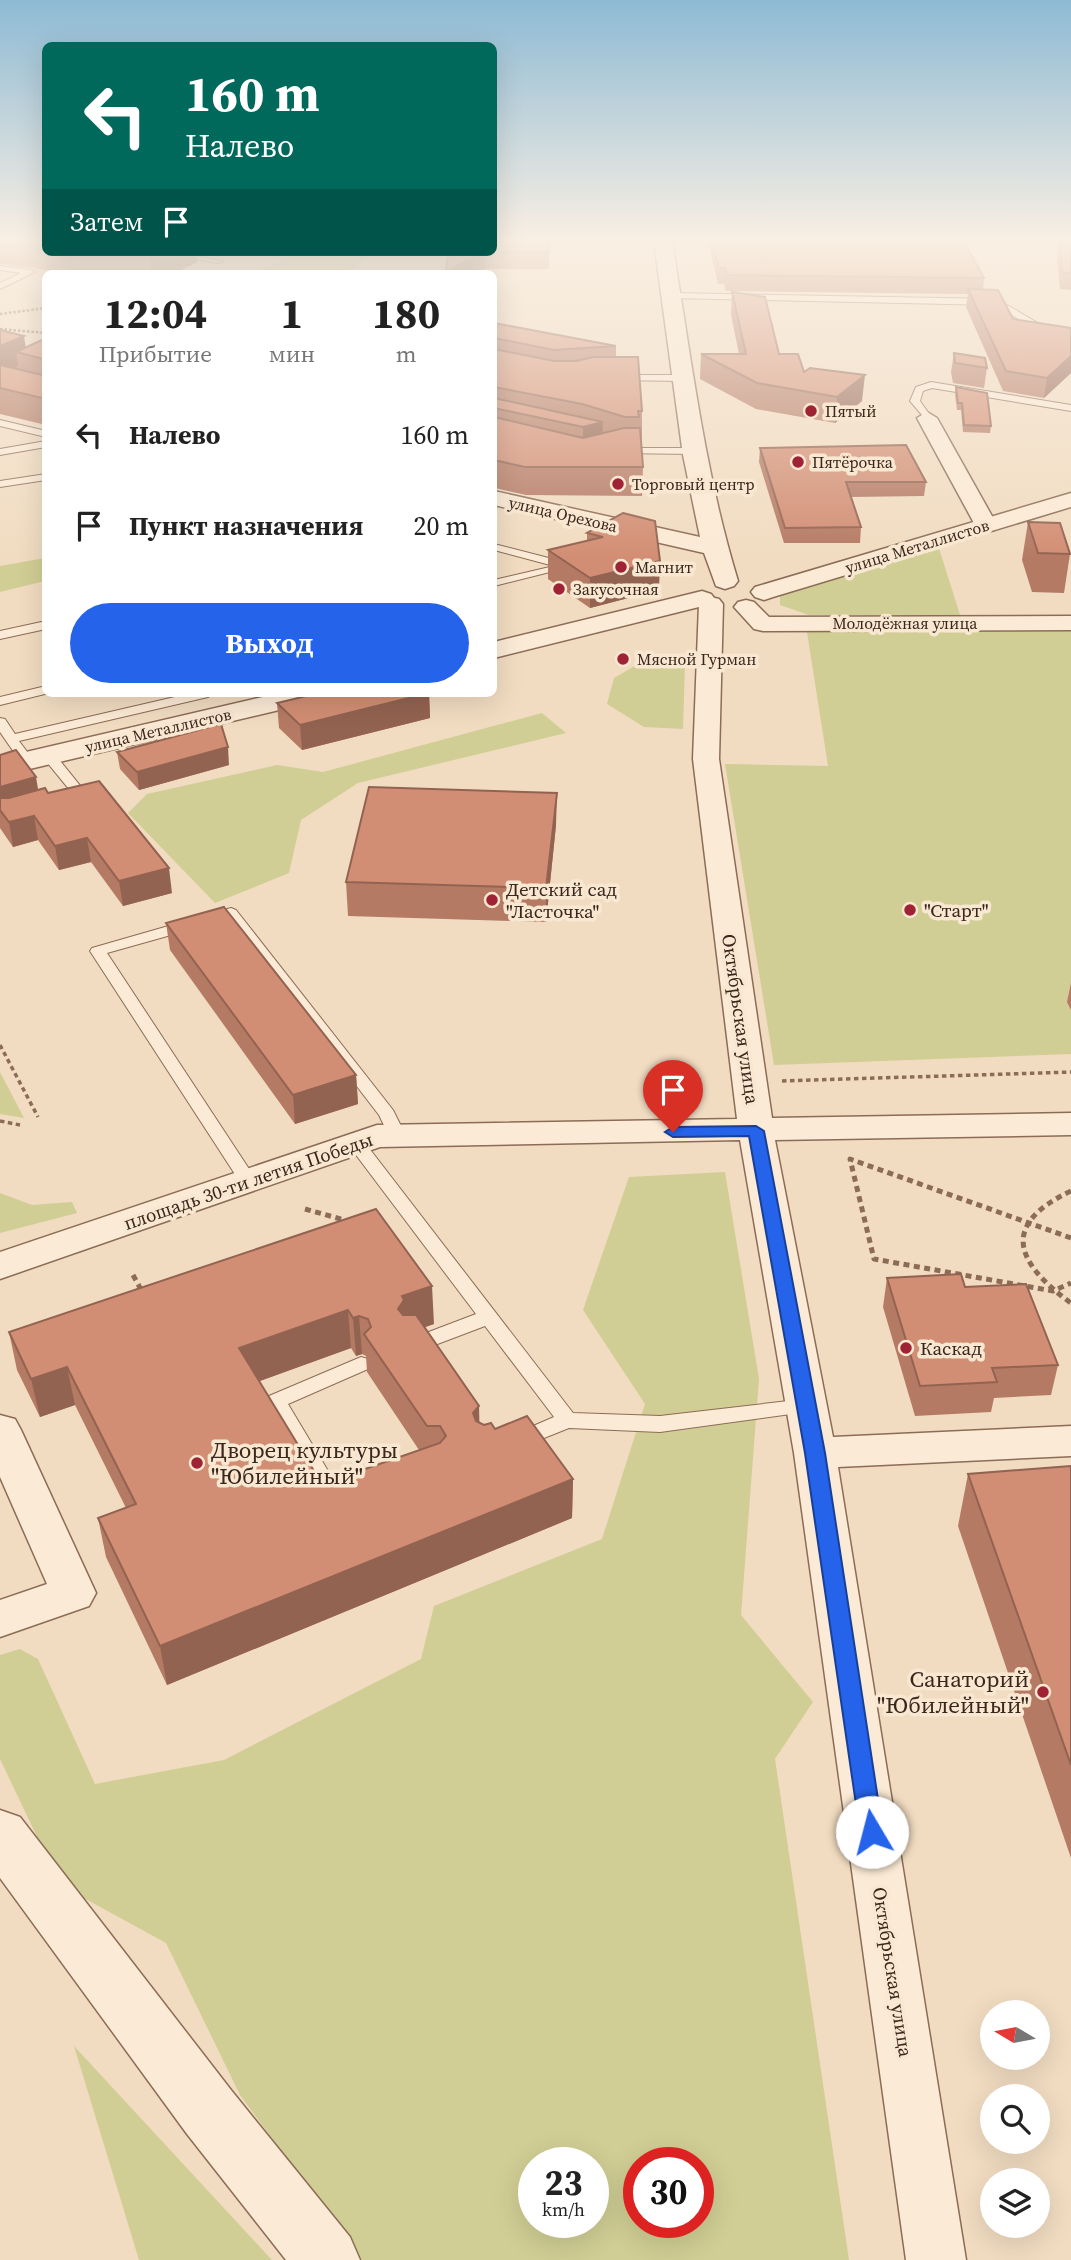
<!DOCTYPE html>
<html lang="ru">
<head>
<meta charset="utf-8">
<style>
	:root { --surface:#fff; --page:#f2f2f2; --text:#222; --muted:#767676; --accent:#2563eb }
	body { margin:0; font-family:"Source Serif 4",serif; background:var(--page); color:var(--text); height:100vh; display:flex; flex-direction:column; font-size:26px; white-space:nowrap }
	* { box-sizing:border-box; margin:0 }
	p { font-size:23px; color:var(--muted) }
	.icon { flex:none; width:38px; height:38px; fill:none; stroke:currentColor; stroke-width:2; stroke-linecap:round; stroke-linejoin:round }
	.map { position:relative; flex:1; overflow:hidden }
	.side { position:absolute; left:42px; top:270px; width:455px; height:427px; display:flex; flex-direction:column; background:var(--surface); border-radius:10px; box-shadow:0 7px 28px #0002 }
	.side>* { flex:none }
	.guide { position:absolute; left:42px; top:42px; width:455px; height:214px; border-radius:10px; box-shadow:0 7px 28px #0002; background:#00695c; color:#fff; overflow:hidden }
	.needle { width:46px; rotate:280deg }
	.fabs { position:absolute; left:980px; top:2000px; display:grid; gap:14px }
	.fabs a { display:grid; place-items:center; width:70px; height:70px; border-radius:50%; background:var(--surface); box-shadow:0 7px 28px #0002; font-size:35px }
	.speed { position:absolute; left:518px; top:2147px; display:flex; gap:14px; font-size:35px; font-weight:700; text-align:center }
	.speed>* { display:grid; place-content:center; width:91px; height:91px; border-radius:50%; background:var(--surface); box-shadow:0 7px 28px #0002; line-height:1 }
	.speed small { font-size:18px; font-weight:400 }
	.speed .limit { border:10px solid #d22; background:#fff; color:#111 }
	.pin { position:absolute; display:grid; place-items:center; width:60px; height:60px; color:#fff; margin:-72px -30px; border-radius:50% 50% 50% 0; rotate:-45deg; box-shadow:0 0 7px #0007 }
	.pin .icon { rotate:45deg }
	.me { position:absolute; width:77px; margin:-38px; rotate:352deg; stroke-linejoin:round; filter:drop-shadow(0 0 5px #0008) }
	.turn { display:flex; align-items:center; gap:24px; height:147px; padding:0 28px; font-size:32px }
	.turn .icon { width:91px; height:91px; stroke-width:2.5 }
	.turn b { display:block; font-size:49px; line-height:60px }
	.then { display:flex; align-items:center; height:66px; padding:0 28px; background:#0003; gap:14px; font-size:26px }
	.eta { display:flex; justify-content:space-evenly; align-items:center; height:119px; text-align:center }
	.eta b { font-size:42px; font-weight:700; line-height:49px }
	.action { display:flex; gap:14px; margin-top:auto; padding:14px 28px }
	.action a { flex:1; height:80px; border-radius:42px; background:var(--accent); color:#fff; font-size:28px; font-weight:700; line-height:80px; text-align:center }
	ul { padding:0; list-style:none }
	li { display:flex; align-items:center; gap:21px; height:91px; padding:0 28px }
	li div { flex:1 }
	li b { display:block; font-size:26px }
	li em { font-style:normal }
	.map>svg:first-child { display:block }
</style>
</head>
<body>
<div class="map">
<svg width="1071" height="2260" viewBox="0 0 1071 2260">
	<rect width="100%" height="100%" fill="#f1dcc1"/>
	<g fill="#d0ce94" fill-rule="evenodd">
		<path d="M300,252H352L371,256L345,273H253Z"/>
		<path d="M937,542L960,615H809L780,605V589Z"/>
		<path d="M45,558V581L0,592V566Z"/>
		<path d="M1071,631V1054L774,1065L725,764L828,766L807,632Z"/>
		<path d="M685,663L683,729L644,727L607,704L614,678L638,664Z"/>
		<path d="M542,713L566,733L358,783L301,820L289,873L215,903L128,813L147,794L277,765L323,772Z"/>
		<path d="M0,1072L24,1118L0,1114Z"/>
		<path d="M725,1172L759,1379L741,1615L813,1702L775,1759L849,2260H362L240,2095L166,1943L60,1885L0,1759V1655L20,1649L38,1659L95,1784L224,1760L421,1659L434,1606L602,1539L645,1404L583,1310L629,1177ZM534,2163H593V2222H534ZM639,2163H698V2222H639Z"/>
		<path d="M0,1193L32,1205L72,1202L77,1213L0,1233Z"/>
		<path d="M74,2046L272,2260H139Z"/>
	</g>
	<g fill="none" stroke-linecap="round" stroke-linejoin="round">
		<g stroke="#8c6c57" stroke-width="2">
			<g id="service">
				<path d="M151,252H172L223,261L219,263Z"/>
				<path d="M0,266L31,270L35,272L0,289V283L21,273L0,270Z"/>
				<path d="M672,293L997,299L1055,333L1071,338V344L1049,337L995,305L669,298Z"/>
				<path d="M617,375H683L688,378L683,381L614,380L612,378Z"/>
				<path d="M931,382L1071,405V411L932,388L923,391L920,401L932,418L927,421L910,401L916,387Z"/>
				<path d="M0,420L46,431V437L0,426Z"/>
				<path d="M46,441V447L0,455V449Z"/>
				<path d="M620,448H693L698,451L693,454L616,453L615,451Z"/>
				<path d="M46,474V480L0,487V481Z"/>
				<path d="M494,544L572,564L574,566L494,586V580L554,566L494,550Z"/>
				<path d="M46,621V629L0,639V631Z"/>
				<path d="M46,686V693H49L0,705V697Z"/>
				<path d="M192,693H214L208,697L19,741L34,761L27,765L22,764L0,732V718L5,719L15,734Z"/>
				<path d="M48,751L53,752L86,793V799L71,804L66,803V797L73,794L41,755Z"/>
				<path d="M231,908L236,910L393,1110L406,1136L403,1140H391L379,1115L228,919L107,953L257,1181L254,1185H242L90,951L92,948Z"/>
				<path d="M356,1138L362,1139L573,1413L660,1416L806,1399L813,1401L816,1406L813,1411L660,1432L569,1428L524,1446L517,1449L510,1446L507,1441L510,1436L554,1417L485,1326L419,1351H405L402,1346L405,1341L476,1314L350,1147L347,1143Z"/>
				<path d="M361,1357L368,1359L371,1364L368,1369L288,1404L346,1501L343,1507L335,1509L327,1507L266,1401L269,1396Z"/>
			</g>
		</g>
		<g stroke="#8c6c57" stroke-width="3">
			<g id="minor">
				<path d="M927,412L937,418L997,525L994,530H978L975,525L917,418Z"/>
				<path d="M711,597L719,599L723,604L719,759L772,1118L1071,1113V1135L775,1140L833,1437L1071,1426V1456L838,1467L966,2260H906L794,1453L740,1140L380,1147L0,1279V1252L377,1125L737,1119L693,759L699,604L703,599Z"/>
				<path d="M746,600L754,602L769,617L1071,616V630L763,631L754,629L734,607L738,602Z"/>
				<path d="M0,1415L15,1419L21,1430L96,1593L89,1606L0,1637V1600L47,1584L0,1477Z"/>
			</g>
		</g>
		<g stroke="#8c6c57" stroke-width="3">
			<g id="tertiary">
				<path d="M654,242H672C691,356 704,470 738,581L734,586L725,589L716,586L704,553L494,505V491L700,537L683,455Z"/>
				<path d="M1071,493V507L773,597L764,600L755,597L751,592L755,587Z"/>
				<path d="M702,591L711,594L715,599L711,604L494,658V642Z"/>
				<path d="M280,693H330L326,699L0,776V758Z"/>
				<path d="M0,1810L20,1817L231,2090L350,2237L360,2260H286L187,2134L0,1878Z"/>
			</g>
		</g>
		<g stroke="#8c6c57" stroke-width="2.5" stroke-dasharray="2.5 2" stroke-linecap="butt">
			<path d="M0,314L46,308"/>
			<path d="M0,329L46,333"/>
		</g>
		<g stroke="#8c6c57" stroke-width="3.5" stroke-dasharray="4.5 3.5" stroke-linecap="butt">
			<path d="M0,1045L38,1117"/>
			<path d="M782,1081L1071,1072"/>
			<path d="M0,1121L20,1125"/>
		</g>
		<g stroke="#8c6c57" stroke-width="5" stroke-dasharray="6 4.5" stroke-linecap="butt">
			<path d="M1071,1191C999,1225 1016,1263 1071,1303"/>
			<path d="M305,1209L348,1221"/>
			<path d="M1071,1238L850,1159L874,1259L1053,1291L1071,1283"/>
			<path d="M133,1275L143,1293"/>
		</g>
		<use href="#service" fill="#fbead5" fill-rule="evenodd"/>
		<use href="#minor" fill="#fbead5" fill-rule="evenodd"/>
		<use href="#tertiary" fill="#fbead5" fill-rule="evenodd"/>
	</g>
	<g fill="#b57a64" fill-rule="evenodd">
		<path d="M0,242H46V252H217L209,256L196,254L197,262L175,273H72L0,264Z"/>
		<path d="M494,242H578V245H549V269H485L476,273H446L448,252Z"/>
		<path d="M708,242H964L984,278L983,289L1013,319L1071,328V373L1044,398L1003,391L966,307L968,294L726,291L724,284H718Z"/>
		<path d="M1059,242H1071V290L1060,289L1057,257Z"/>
		<path d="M732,292L779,354L804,372L862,401L835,423L756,409L700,379L701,354H739L731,315Z"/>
		<path d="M494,323L616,346V357L642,411V439H641L643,467L642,496L526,495L495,488L494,491Z"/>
		<path d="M0,330L26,347L46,338V425L0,414Z"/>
		<path d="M954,353L987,368L984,388L953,383L951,372Z"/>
		<path d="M956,387L991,426L990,433L963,432L961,410H957L955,394Z"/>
		<path d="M760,448L926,482L924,496L851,497L861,527L860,543H784L759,462Z"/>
		<path d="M623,513L659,590L590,608L548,579V550L587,541V533Z"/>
		<path d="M1028,522L1070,554L1064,593L1032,592L1022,560Z"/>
		<path d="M429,693L430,718L302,750L279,728L277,703Z"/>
		<path d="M117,752L229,765L139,790L120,769Z"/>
		<path d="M0,755L38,790L48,793L172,893L123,906L91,862L59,870L38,840L13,847L0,828Z"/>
		<path d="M556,825L546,922L348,916L346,882Z"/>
		<path d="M166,923L356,1075L358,1104L295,1124L170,950Z"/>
		<path d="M1071,983V1010L1067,1002Z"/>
		<path d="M376,1209L434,1324L424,1327L480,1423L495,1429L573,1479L572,1518L167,1685L106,1557L98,1518L126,1508L75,1405L40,1417L17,1370L9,1332ZM351,1348L356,1356L362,1354L366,1356L367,1372L419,1450L322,1484L259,1381Z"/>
		<path d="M887,1278L965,1287L1058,1365L1051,1395L994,1398L991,1412L915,1416L883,1307Z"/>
		<path d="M1071,1466V1858L958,1526L968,1474Z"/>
	</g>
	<g fill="#936351">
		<path d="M161,252H196L197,262L175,273H151L150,257Z"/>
		<path d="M209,252H217L209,256Z"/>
		<path d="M485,252V269L476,273H446V271Z"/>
		<path d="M24,336L27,355L16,352L18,366L0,373V346Z"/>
		<path d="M1071,356V373L1044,398L1047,378Z"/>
		<path d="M865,375L862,401L835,423L837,397Z"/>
		<path d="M603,422L602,450L583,454V427Z"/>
		<path d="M494,460L495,488L494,491Z"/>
		<path d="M660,561L659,590L590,608V578Z"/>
		<path d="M429,693L430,718L302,750L300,725Z"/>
		<path d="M228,747L229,765L139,790L137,772Z"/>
		<path d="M36,777L40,801L0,810V787Z"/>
		<path d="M557,793L556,825L546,922V888Z"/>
		<path d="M34,816L38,840L13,847L9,822Z"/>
		<path d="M87,838L91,862L59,870L55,846Z"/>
		<path d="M169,868L172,893L123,906L119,881Z"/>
		<path d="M356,1075L358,1104L295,1124L293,1095Z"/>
		<path d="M432,1286L434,1324L406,1334L398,1309L402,1296Z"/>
		<path d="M348,1310L351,1348L244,1387L239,1348Z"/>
		<path d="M359,1316L362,1354L356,1356L353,1318Z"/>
		<path d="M67,1367L75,1405L40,1417L31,1379Z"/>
		<path d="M479,1406L480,1445L473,1413Z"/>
		<path d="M573,1479L572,1518L167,1685L160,1646Z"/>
	</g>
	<g fill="#d28e74" stroke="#936351" stroke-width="2" fill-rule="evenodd">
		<path d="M29,242H46V244Z"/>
		<path d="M494,242H549V252H485L446,271L448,252H494Z"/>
		<path d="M712,242H964L984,278L727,275L725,268H719Z"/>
		<path d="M1060,242H1071V273H1062Z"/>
		<path d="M108,252H161L150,257Z"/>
		<path d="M968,289L998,290L1013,319L1071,328V356L1047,378L1006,371Z"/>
		<path d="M732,292L765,297L779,354H798L804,372L810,368L865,375L837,397L757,383L701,354H746Z"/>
		<path d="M494,323L616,346L554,350L494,338Z"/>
		<path d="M0,330L24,336L0,346Z"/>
		<path d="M46,338V399L0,388V365L42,375L45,372L44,359L16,352Z"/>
		<path d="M494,349L554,361H576L593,357H638L642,411H638L639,417H625L582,404L494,387Z"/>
		<path d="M954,353L985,358L987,368L955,363Z"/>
		<path d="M956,387L987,393L991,426L964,425L962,403H958Z"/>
		<path d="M494,398L603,422L583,427L494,408V410Z"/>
		<path d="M494,417L583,438L624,428H640L643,467H525L494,460V461Z"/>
		<path d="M906,445L926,482H846L861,527L785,528L760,448Z"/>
		<path d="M623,513L655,521L660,561L590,578L548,550L603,537L587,533Z"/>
		<path d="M1028,522L1060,523L1070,554L1038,553Z"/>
		<path d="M319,693H429L300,725L277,703Z"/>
		<path d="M221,724L228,747L137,772L117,752Z"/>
		<path d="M16,750L36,777L0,787V755Z"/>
		<path d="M99,781L169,868L119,881L87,838L55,846L34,816L9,822L0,810V798H9L45,788L48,793Z"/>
		<path d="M369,787L557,793L546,888L346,882Z"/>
		<path d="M224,907L356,1075L293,1095L166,923Z"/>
		<path d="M376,1209L432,1286L402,1296L404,1300L398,1309L403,1315H416L479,1406L473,1413L476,1421L484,1425L491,1423L495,1429L527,1416L573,1479L160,1646L98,1518L136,1504L67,1367L31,1379L9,1332ZM348,1310L353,1318L359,1316L368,1319L371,1327L364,1334L427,1426H440L446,1436L440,1443L322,1484L239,1348Z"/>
		<path d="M961,1274L965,1287L1026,1284L1058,1365L992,1368L997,1382L920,1386L887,1278Z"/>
		<path d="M1071,1466V1765L968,1474Z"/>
	</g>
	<linearGradient id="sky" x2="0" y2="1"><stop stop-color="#8dbad4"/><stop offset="0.43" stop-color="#f9efe3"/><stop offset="1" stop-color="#f9efe3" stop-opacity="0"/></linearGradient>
	<rect width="1071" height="558" fill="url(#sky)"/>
	<path fill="#2563eb" stroke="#184099" stroke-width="2" d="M756,1126L764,1131L825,1453L883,1832L880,1839L872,1842L864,1839L860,1832L805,1453L749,1136L673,1137L665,1132L673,1127Z"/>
	<g fill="#9f2335" stroke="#f8e7d1" stroke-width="2.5">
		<circle cx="811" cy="411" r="7"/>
		<circle cx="798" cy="462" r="7"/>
		<circle cx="618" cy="484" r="7"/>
		<circle cx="621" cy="567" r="7"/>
		<circle cx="559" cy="589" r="7"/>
		<circle cx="623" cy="659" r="7"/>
		<circle cx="492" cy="900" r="7"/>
		<circle cx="910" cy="910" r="7"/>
		<circle cx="906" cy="1348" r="7"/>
		<circle cx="197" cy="1463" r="7"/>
		<circle cx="1043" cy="1692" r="7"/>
	</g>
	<g text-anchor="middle" stroke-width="7" stroke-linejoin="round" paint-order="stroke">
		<g font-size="16" fill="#3a271c" stroke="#f8e7d1" text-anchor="start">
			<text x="825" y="417">Пятый</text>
			<text x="812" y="468">Пятёрочка</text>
			<text x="632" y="490">Торговый центр</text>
			<text x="635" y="573">Магнит</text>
			<text x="573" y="595">Закусочная</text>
			<text x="637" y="665">Мясной Гурман</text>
		</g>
		<g font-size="16" fill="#3a271c" stroke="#f8e7d1">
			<text transform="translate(563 514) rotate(13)" y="6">улица Орехова</text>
			<text transform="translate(917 546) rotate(-17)" y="6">улица Металлистов</text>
			<text x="905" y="629">Молодёжная улица</text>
			<text transform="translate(158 730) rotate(-13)" y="6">улица Металлистов</text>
		</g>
		<g font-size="19" fill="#3a271c" stroke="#f8e7d1" text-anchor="start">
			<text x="506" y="896">Детский сад<tspan x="506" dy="22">"Ласточка"</tspan></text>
			<text x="924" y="917">"Старт"</text>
			<text x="920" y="1355">Каскад</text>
		</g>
		<g font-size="19" fill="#3a271c" stroke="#f8e7d1">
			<text transform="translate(741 1019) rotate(82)" y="7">Октябрьская улица</text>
			<text transform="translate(248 1181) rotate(-19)" y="7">площадь 30-ти летия Победы</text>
			<text transform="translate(893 1972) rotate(81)" y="7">Октябрьская улица</text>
		</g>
		<g font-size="23" fill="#3a271c" stroke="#f8e7d1" text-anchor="start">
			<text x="211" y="1458">Дворец культуры<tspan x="211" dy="26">"Юбилейный"</tspan></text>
			<text x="1029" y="1687" text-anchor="end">Санаторий<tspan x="1029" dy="26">"Юбилейный"</tspan></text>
		</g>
	</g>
</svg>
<div class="fabs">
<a><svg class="needle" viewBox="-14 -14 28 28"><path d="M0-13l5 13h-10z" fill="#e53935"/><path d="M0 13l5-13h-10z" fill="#767676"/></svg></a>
<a><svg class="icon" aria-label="search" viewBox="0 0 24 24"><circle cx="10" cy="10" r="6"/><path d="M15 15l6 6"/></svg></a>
<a><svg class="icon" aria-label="layers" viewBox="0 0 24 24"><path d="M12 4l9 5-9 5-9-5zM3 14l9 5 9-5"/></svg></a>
</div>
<div class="speed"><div>23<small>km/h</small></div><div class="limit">30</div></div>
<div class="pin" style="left:673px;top:1132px;background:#d93025"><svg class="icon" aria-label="arrive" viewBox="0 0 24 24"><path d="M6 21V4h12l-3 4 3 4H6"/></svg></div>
<svg class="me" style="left:872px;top:1832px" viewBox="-20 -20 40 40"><circle r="19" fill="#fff"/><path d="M0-13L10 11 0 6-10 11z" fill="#2563eb"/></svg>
<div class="guide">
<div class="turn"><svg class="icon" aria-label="left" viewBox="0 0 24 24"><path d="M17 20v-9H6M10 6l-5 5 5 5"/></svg><div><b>160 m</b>Налево</div></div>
<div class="then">Затем<svg class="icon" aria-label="arrive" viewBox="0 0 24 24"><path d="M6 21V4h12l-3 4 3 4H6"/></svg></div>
</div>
<section class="side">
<div class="eta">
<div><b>12:04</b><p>Прибытие</p></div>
<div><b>1</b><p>мин</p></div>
<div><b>180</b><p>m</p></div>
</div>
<ul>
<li><svg class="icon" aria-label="left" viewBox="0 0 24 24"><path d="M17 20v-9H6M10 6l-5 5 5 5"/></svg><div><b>Налево</b></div><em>160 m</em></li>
<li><svg class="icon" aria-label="arrive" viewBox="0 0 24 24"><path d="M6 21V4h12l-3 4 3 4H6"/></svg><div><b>Пункт назначения</b></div><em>20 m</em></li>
</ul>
<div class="action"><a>Выход</a></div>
</section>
</div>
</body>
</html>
